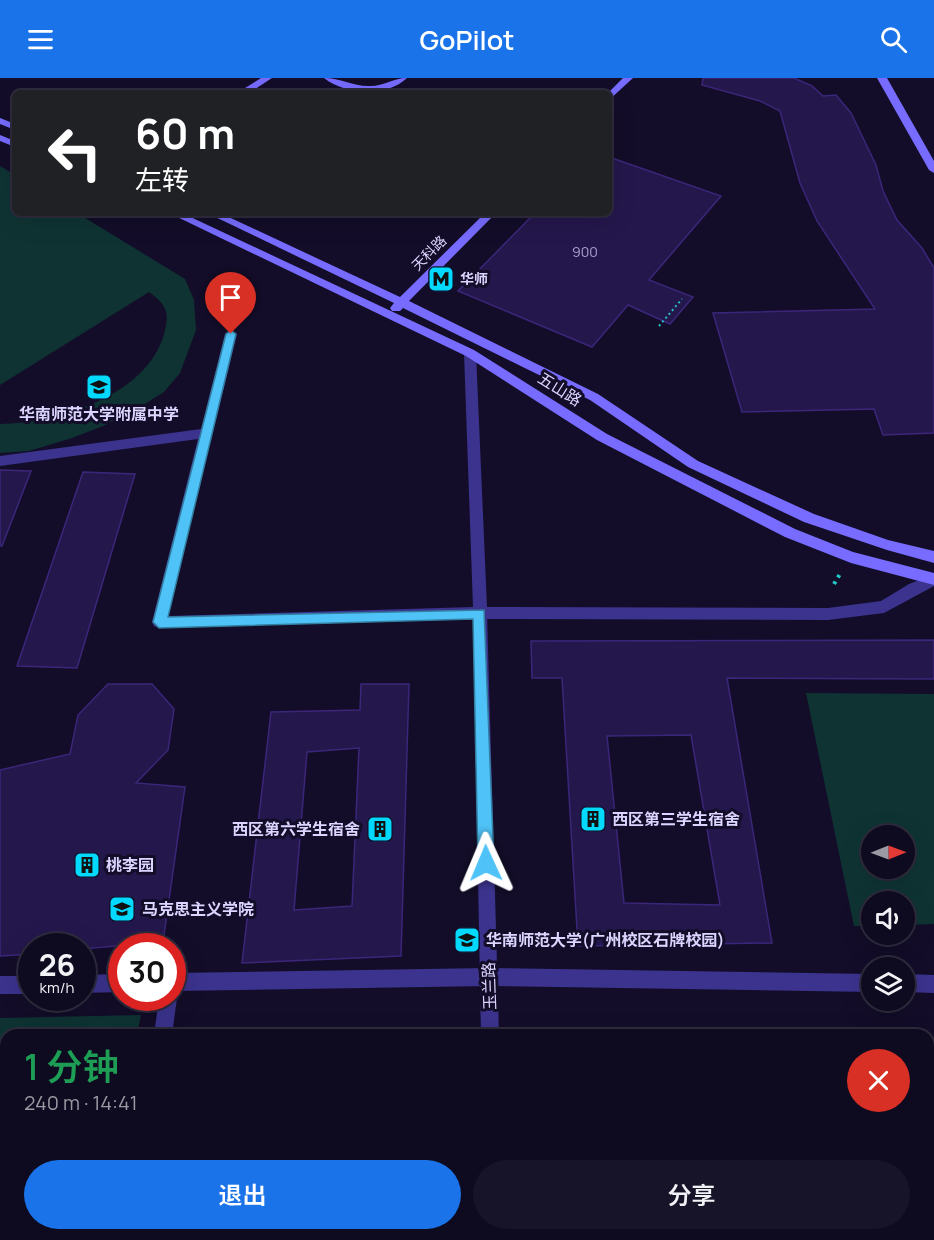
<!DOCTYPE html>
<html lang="zh">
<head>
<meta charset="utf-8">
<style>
	:root { --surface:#0e0a1f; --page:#171328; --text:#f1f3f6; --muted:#9b9aa4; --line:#2e2b3d; --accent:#1a73e8 }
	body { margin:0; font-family:Manrope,"Noto Sans SC",sans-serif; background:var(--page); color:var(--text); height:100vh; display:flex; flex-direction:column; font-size:22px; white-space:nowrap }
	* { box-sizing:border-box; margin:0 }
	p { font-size:20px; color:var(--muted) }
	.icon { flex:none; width:33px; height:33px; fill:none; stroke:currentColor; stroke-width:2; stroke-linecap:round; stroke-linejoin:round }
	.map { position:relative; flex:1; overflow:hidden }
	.details { position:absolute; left:0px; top:951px; width:934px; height:212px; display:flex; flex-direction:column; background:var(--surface); border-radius:18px 18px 0 0; box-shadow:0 6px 24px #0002,0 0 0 2px var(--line) }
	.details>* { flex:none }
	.guide { position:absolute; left:12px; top:12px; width:600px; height:126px; border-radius:9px; box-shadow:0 6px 24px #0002,0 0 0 2px var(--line); background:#202124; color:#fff; overflow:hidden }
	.needle { width:39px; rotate:89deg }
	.fabs { position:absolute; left:861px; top:747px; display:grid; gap:12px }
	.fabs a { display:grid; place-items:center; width:54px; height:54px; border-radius:50%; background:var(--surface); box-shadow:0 6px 24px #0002,0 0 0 2px var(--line); font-size:30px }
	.speed { position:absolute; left:18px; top:855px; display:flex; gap:12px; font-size:30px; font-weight:700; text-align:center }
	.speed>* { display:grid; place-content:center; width:78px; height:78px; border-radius:50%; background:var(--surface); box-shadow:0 6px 24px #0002,0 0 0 2px var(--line); line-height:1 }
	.speed small { font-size:15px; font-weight:400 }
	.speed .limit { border:9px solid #d22; background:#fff; color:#111 }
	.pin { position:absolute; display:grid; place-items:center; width:51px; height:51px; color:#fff; margin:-62px -26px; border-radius:50% 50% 50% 0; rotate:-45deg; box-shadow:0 0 6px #0007 }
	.pin .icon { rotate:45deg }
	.me { position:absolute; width:66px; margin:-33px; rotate:359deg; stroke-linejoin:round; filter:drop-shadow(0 0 4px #0008) }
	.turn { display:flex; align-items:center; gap:21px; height:126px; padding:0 24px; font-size:27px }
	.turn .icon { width:78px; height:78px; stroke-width:2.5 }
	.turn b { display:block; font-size:42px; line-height:51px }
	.round { display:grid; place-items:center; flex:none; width:63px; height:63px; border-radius:32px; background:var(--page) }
	.headline { display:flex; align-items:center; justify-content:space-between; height:102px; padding:0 24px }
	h1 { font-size:36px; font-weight:600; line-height:45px; color:#1e9e55 }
	.button { display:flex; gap:12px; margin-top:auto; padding:12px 24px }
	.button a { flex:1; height:69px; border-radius:36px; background:var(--accent); color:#fff; font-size:24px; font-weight:600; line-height:69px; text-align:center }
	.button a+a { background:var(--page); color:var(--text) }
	header { display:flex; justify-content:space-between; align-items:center; height:78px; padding:0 24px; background:var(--accent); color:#fff; font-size:27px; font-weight:600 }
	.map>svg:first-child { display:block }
</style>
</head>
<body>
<header><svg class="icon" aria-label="menu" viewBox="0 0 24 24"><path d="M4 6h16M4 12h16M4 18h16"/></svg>GoPilot<svg class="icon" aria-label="search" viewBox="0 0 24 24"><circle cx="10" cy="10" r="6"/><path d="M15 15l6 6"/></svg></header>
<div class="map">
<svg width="934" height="1162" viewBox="0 0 934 1162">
	<rect width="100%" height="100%" fill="#130d29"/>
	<g fill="#0f3333" fill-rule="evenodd">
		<path d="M0,88L15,97V135H77L185,201L194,222L196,252L180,295L164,314L143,327L103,348L72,360L29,373L0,375V346C57,345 147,318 164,256C170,235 167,227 149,214L0,307Z"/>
		<path d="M806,615L934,616V846L905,847L904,824H872L871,848H854ZM872,758H904V790H872Z"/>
		<path d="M141,937L137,957H6V1156L106,1157L105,1162H0V940Z"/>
		<path d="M934,969V1162H927L928,970Z"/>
	</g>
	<g fill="#24174c" stroke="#3b267a" stroke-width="1.5" fill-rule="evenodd">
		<path d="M703,0H794L812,8L823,18L836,17L851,35L876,87L883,113L897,142L922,170L934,190V355L883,357L874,331L742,334L713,235L875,231L817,143L800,105L780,33L760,23L702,7Z"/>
		<path d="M609,79L721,118L649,202L693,219L670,246L628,227L592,269L458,213L535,135H609Z"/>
		<path d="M0,392L31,393L2,468H0Z"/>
		<path d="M83,394L135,396L77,590L17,588Z"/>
		<path d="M934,562V601L727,600L772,865L578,868L562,600H532L531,563ZM691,657L720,827L624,825L607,658Z"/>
		<path d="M108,606H152L174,631L168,672L136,705L185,709L163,864L82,871V868H32V876L0,878V692L70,676L78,637Z"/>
		<path d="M361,606H409L401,878L242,885L271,634L360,632ZM359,670L352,828L294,832L307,674Z"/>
	</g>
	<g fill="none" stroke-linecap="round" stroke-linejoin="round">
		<path stroke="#22c6c4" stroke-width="2" stroke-dasharray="2 3" stroke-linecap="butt" d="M659,248L682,221"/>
		<path stroke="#22c6c4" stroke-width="4" stroke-dasharray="3 4.5" stroke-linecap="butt" d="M834,506L840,496"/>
		<g fill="#3b338d" fill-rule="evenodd">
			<path d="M231,252L237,256L168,538L473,529L464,275L470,271L476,275L487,529L828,530L881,523L909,506L934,496V508L884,535L828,542L480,541L159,550L154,548L152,544L198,361L0,388V378L201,351L225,256Z"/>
			<path d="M488,890L872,896V914L488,908L174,913L177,920L172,957H154L159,920H172V895Z"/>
			<path d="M122,896V914L82,915V897Z"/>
			<path d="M904,896L934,897V915L904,914Z"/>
			<rect x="0" y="898" width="32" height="18"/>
			<path d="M125,1156H145L144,1162H124Z"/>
		</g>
		<g fill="#3b338d" fill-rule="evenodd">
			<path d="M480,529L485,531L487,535L499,957H481L473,535L475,531Z"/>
			<path d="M487,1156H507L508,1162H488Z"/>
		</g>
		<g fill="#776cff" fill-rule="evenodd">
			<path d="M261,0H272L249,15H237Z"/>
			<path d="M324,0C340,0 353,8 368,8C383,9 393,0 407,0C386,20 346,17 324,0Z"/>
			<path d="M623,0H633L609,22L608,15Z"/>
			<path d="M877,0H887L934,83V95L929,92Z"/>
			<path d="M0,40L15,46V52L0,46Z"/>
			<path d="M0,57L15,63V69L0,63Z"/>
			<path d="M169,135H182L474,272L607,356L795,451L853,474L934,495V507L851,485L785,459L597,362L466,278Z"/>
			<path d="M207,135H220L400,219L485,135H496L409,223L598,316L698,383L814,436L888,462L934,473V485L887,472L804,444L688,389L590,322L403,230L400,233H392L390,230L394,225Z"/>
		</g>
	</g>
	<path fill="#4fc3f7" stroke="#337fa1" stroke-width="1.5" d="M231,252L236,256L168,539L484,532L494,785L492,791L486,793L481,791L478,785L473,541L159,550L153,544L226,256Z"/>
	<defs>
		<g id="metro-square" transform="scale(1.35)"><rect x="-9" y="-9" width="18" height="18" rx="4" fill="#01d9ff" stroke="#130d29"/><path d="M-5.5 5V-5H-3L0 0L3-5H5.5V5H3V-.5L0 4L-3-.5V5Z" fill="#111"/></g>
		<g id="school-square" transform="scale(1.35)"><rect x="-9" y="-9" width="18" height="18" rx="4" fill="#01d9ff" stroke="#130d29"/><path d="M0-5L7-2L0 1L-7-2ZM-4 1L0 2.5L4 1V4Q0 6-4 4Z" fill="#111"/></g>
		<g id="building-square" transform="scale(1.35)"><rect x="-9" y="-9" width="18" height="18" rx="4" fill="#01d9ff" stroke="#130d29"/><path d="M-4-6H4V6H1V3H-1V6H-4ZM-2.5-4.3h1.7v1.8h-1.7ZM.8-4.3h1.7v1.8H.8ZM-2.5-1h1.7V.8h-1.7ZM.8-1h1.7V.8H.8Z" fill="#111"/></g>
		<g id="university-square" transform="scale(1.35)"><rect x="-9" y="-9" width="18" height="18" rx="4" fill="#01d9ff" stroke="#130d29"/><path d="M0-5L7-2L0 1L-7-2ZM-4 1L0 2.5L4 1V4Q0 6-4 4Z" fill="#111"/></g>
	</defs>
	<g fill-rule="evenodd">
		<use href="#metro-square" x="441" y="201"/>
		<use href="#school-square" x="99" y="309"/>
		<use href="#building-square" x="593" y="741"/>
		<use href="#building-square" x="380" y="751"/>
		<use href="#building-square" x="87" y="787"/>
		<use href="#university-square" x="122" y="831"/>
		<use href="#university-square" x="467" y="862"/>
	</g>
	<g text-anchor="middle" stroke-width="6" stroke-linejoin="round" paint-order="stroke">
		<g font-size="14" fill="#aea6d2">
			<text x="585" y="179">900</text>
		</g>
		<g font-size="14" fill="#dcd5ff" stroke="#130d29">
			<text transform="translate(429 175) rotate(-45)" y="5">天科路</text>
		</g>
		<g font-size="14" font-weight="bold" fill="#dcd5ff" stroke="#130d29" text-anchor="start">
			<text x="460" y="206">华师</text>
		</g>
		<g font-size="16" fill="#dcd5ff" stroke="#130d29">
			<text transform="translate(560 311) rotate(32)" y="6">五山路</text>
			<text transform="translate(489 908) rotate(-92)" y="6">玉兰路</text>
		</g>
		<g font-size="16" font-weight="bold" fill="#dcd5ff" stroke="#130d29" text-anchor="start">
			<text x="99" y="342" text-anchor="middle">华南师范大学附属中学</text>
			<text x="612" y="747">西区第三学生宿舍</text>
			<text x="360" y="757" text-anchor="end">西区第六学生宿舍</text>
			<text x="106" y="793">桃李园</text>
			<text x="142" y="837">马克思主义学院</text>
			<text x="486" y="868">华南师范大学(广州校区石牌校园)</text>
		</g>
	</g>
</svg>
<div class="fabs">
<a><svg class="needle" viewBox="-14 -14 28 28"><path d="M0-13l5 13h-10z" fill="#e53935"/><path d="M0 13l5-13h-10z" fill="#9b9aa4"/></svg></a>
<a><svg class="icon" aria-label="sound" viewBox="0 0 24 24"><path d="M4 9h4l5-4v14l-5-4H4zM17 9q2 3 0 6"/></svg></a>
<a><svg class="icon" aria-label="layers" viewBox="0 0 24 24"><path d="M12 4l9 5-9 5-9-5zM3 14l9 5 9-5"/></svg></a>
</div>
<div class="speed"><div>26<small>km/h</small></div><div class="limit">30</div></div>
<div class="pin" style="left:231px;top:256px;background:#d93025"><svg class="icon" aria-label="arrive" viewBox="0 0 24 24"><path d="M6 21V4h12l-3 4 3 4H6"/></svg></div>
<svg class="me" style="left:486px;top:785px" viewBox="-20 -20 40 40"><path d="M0-17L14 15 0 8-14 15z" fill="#4fc3f7" stroke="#fff" stroke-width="4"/></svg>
<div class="guide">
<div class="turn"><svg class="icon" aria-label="left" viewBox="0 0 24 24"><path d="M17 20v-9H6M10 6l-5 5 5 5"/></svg><div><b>60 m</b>左转</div></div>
</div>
<section class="details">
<div class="headline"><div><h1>1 分钟</h1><p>240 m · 14:41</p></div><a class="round" style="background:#d93025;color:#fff"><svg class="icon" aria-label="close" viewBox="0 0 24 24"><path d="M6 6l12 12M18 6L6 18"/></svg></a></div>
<div class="button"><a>退出</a><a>分享</a></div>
</section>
</div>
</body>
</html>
